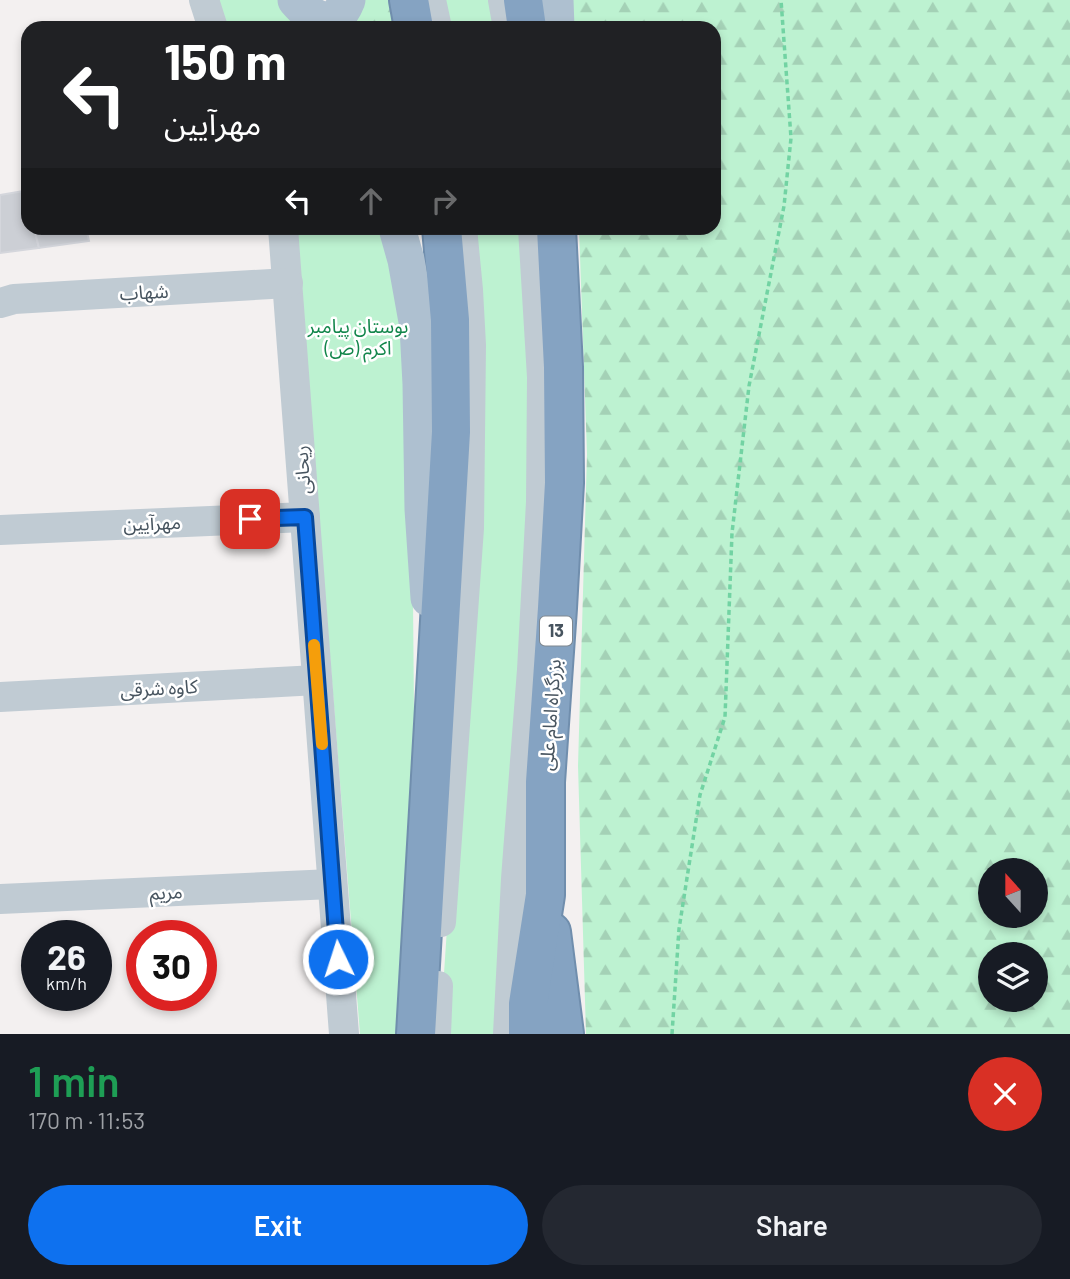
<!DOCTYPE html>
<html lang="en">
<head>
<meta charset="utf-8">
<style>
	:root { --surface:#171b24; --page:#242831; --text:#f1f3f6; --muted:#9ea1a6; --accent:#0e71ef }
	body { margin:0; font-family:Barlow,"Noto Sans Arabic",sans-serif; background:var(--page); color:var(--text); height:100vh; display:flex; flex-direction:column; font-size:26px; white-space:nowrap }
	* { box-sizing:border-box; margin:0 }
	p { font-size:23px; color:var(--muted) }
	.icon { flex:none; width:38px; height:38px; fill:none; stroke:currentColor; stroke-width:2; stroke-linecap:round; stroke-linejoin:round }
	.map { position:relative; height:1034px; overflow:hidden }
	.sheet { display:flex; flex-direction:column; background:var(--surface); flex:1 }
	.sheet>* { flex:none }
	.hud { position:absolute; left:21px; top:21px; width:700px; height:214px; border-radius:21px; box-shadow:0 4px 10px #0003; background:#202124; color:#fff; overflow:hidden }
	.needle { width:46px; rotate:339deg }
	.buttons { position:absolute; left:978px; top:858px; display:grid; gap:14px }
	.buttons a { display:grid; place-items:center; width:70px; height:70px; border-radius:50%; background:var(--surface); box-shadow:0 4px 10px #0003; font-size:35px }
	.speed { position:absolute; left:21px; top:920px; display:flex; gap:14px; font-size:35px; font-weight:700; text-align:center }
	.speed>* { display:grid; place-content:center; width:91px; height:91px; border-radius:50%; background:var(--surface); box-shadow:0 4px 10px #0003; line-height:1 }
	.speed small { font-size:18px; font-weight:400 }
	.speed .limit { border:10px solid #d22; background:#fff; color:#111 }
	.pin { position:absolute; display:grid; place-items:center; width:60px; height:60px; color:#fff; margin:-30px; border-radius:14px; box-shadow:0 4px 10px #0006 }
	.me { position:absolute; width:77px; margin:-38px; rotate:356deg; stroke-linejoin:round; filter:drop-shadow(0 0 5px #0008) }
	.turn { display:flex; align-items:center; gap:24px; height:147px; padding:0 28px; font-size:32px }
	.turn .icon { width:91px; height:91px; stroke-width:2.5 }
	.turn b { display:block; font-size:49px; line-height:60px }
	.lanes { display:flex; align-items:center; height:66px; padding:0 28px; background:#0003; justify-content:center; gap:35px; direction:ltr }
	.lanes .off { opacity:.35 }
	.round { display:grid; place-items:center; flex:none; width:74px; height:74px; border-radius:37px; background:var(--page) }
	.head { display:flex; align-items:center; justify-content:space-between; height:119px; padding:0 28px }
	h1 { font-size:42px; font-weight:600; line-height:52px; color:#1e9e55 }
	.button { display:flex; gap:14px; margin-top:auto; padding:14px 28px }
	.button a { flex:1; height:80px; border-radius:42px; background:var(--accent); color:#fff; font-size:28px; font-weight:600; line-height:80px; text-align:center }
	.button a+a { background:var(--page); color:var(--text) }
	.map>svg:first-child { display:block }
</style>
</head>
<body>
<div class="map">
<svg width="1070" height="1034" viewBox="0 0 1070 1034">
	<defs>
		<pattern id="forest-firs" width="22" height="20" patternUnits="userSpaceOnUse" patternTransform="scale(1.75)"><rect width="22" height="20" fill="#bdf2d1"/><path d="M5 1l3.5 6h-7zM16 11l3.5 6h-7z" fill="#a4d1b6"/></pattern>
	</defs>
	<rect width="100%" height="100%" fill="#f3f0f0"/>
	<g fill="#bdf2d1">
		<path d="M217,0H281L297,21L290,28H226Z"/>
		<path d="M439,0H498L503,28H444Z"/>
		<path d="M296,228H387L405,298L413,598L414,714L409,888L396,1034H360Z"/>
		<path d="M468,228H529L538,375L504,1034H440L449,898Z"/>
	</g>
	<g fill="url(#forest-firs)" fill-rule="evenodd">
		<path d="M358,0H392L397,28H346Z"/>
		<path d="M568,0H1070V1034H586L578,766L587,454L579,228H714V28H570ZM990,870H1036V915H990ZM990,954H1036V999H990Z"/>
	</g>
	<g fill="#cccfd5" stroke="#d4d6dc" stroke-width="2">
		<path d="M24,191L28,207V228H34L39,248L0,253V195Z"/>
		<path d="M34,228H86L89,241L39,248Z"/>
	</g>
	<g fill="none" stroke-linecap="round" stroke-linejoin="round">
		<g stroke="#708ead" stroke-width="42">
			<g id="highway">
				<path d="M409,0L414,28"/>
				<path d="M523,0L527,28"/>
				<path d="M551,932L564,1034"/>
				<path d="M416,1034L451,432L450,320L442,228"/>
				<path d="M528,1034V1004L545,895V782L557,608L564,483L563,367L556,228"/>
			</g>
		</g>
		<path stroke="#72d3a3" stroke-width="3.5" stroke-dasharray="5 3.5" stroke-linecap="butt" d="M672,1034L679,929L700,795L725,717L732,533L749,386L784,206L791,138L781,0"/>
		<g stroke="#c0cbd3" stroke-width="30">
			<path d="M204,0L213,28"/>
			<path d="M431,0L437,28"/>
			<path d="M503,0L508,28"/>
			<path d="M283,228L344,1034"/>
			<path d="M0,303L14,299L288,283"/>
			<path d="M0,530L305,517"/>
			<path d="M0,697L317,680"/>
			<path d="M0,899L332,884"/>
			<path d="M441,922L469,528L471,345L468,290L462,228"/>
			<path d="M436,1034L438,986"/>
			<path d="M508,1034L516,879L532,670L541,502L542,377L533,228"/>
		</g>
		<g stroke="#aec0d0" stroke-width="37">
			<path d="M296,0C313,20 334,33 347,0"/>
			<path d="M555,0L556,28"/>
			<path d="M397,228L406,260L418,327L421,384L423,509L429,598"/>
		</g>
		<use href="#highway" stroke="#85a3c2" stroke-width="38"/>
	</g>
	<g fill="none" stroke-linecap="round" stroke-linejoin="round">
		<g stroke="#09499b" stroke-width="18">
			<path id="route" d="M250,519L305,517L338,959"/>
		</g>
		<use href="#route" stroke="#0e71ef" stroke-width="12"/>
		<path stroke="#f59e0b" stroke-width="12" d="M314,645L322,744"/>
	</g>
	<g text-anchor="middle" stroke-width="5" stroke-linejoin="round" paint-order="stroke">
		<rect fill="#fff" stroke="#7e878f" stroke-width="2" x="540" y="616.5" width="32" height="29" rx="5"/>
		<g font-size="18" font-weight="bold" fill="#47545f">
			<text x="556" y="637">13</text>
		</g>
		<g font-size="19" fill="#47545f" stroke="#fff">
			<text transform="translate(144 292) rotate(-3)" y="7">شهاب</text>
			<text transform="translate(302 470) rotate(-94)" y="7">ریحانی</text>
			<text transform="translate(152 523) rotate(-2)" y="7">مهرآیین</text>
			<text transform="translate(159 688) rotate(-3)" y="7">کاوه شرقی</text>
			<text transform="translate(550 715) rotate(-86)" y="7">بزرگراه امام علی</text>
			<text transform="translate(166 892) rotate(-3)" y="7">مریم</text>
		</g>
		<g font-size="19" fill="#12864b" stroke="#fff">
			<text x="358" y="333">بوستان پیامبر<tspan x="358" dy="22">اکرم (ص)</tspan></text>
		</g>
	</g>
</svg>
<div class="buttons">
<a><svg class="needle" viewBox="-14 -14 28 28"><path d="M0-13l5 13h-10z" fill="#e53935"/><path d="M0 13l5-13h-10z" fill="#9ea1a6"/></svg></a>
<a><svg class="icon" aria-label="layers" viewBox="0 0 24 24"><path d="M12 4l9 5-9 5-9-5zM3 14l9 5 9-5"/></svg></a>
</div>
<div class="speed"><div>26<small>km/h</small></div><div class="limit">30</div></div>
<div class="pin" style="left:250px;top:519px;background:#d93025"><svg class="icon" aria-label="arrive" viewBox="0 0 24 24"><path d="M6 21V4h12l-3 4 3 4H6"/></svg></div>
<svg class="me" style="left:338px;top:959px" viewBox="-20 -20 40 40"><circle r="17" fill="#0e71ef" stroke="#fff" stroke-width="3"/><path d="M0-11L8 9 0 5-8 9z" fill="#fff"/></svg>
<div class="hud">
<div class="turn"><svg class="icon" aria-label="left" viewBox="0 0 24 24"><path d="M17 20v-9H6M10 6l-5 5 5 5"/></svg><div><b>150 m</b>مهرآیین</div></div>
<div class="lanes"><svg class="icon" aria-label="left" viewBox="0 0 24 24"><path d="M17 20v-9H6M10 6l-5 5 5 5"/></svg><svg class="icon off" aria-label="ahead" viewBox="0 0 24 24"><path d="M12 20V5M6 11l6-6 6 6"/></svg><svg class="icon off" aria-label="right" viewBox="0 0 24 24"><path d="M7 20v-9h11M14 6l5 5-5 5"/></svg></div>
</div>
</div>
<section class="sheet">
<div class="head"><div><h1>1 min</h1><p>170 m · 11:53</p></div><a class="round" style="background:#d93025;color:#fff"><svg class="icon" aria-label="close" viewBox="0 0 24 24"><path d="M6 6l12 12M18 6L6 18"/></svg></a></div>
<div class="button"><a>Exit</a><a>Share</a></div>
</section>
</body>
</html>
